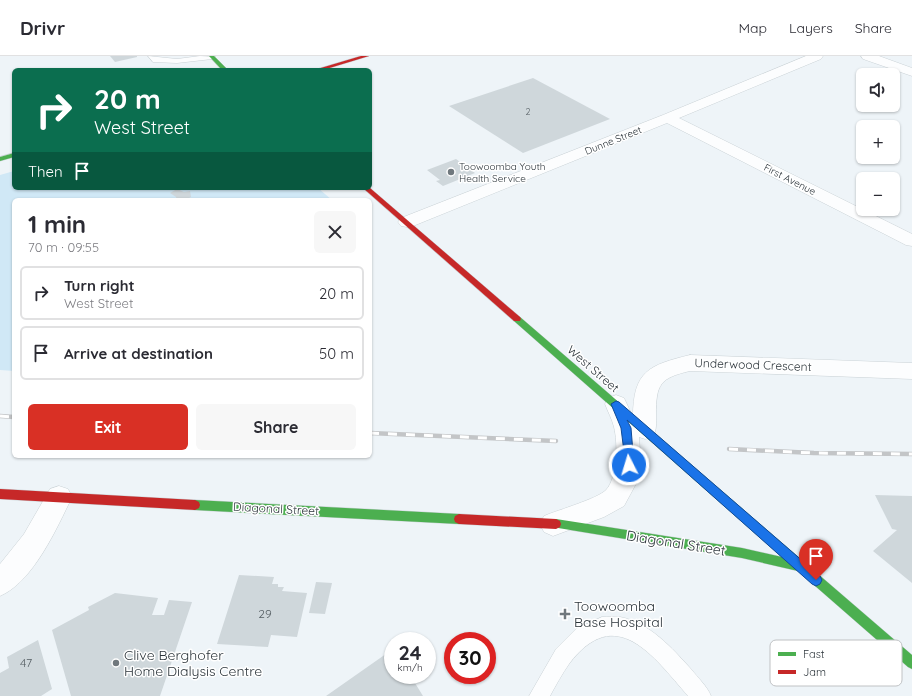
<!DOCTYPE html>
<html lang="en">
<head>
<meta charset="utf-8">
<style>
	:root { --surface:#fff; --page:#f7f7f7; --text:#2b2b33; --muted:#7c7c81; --line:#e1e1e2; --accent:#d93025 }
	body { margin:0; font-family:Quicksand,sans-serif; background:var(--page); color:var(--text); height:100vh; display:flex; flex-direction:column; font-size:15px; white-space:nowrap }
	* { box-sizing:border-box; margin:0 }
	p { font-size:13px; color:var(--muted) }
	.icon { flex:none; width:22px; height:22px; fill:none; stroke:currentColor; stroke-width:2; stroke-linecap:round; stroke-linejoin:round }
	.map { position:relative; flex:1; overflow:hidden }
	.details { position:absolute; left:12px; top:142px; width:360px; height:260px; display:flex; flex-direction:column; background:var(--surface); border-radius:6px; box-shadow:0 1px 3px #0004 }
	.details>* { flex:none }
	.top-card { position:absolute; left:12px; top:12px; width:360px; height:122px; border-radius:6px; box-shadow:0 1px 3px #0004; background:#0b6e4f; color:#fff; overflow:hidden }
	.controls { position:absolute; left:856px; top:12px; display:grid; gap:8px }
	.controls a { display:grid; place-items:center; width:44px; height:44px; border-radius:6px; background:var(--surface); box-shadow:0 1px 3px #0004; font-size:20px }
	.speed { position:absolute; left:384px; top:576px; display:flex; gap:8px; font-size:20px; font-weight:700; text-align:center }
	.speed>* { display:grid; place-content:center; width:52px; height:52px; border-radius:50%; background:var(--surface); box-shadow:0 1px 3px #0004; line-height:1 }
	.speed small { font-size:10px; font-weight:400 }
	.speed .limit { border:6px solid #d22; background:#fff; color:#111 }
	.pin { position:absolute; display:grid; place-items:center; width:34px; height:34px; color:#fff; margin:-41px -17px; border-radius:50% 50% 50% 0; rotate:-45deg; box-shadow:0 0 4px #0007 }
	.pin .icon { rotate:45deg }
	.me { position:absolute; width:44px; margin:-22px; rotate:355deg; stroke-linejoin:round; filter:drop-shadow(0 0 3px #0008) }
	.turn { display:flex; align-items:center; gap:14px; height:84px; padding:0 16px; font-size:18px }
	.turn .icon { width:52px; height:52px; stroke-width:2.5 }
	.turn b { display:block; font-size:28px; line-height:34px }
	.then { display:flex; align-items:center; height:38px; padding:0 16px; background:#0003; gap:8px; font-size:15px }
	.round { display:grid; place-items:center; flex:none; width:42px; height:42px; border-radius:6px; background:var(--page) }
	.head { display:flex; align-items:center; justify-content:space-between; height:68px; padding:0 16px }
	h1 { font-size:24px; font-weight:700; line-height:30px }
	.action { display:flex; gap:8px; margin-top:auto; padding:8px 16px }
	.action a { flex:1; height:46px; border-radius:6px; background:var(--accent); color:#fff; font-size:16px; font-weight:700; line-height:46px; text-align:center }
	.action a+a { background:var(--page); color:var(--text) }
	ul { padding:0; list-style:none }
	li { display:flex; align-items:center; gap:12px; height:54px; margin:0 8px 6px; padding:0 8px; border:2px solid var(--line); border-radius:6px }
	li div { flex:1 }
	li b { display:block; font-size:15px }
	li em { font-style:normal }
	header { display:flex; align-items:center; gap:24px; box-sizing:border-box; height:56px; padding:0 20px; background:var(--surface); border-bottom:1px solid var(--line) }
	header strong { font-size:19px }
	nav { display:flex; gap:22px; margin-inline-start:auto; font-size:14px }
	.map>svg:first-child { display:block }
</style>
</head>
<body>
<header>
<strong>Drivr</strong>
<nav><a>Map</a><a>Layers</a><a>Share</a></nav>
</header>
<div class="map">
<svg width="912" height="640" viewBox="0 0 912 640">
	<rect width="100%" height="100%" fill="#eef4f8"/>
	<path fill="#d0e8f6" d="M14,115V132H318L332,144H14V315L0,314V119Z"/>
	<g fill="#cfd7db">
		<path d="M110,0H137V1L115,6Z"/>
		<path d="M533,22L610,63L523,97L449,50Z"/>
		<path d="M456,103L475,117L443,130L436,125L440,124L427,114Z"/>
		<path d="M177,133L184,136L190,135L191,141L185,144H177L176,141L170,137Z"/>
		<path d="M875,439L912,440V527L873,495L897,474L892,473Z"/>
		<path d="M239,519L274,521L272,528H278V531H284L282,535L307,537L297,581L271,579L268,591L217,588Z"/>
		<path d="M316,526L332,527L325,558L309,557Z"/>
		<path d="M115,537L158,542L152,559H164L169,544L192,546L160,640H71L52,574L89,554L88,551Z"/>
		<path d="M38,584L52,633L41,640H0V617L9,612L7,601Z"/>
		<path d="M393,593V619H410L423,640H326Z"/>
	</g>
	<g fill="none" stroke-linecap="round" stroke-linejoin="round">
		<g stroke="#cad2d6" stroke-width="1">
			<g id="lane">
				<path d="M148,0L177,3L200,0L216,1L212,3L177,7L153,6Z"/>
				<path d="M602,561C608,561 615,560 620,561C650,567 672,592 691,613C698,622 707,630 711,640H688C653,600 616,546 569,608C562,618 556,629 550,640H529L556,593L576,573Z"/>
			</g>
		</g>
		<g stroke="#cad2d6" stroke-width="1">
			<g id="street">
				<path d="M806,0H823L821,3L679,62L912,178V190L906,189L667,67L413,170L407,171L401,170L398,166L401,162L663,59Z"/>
				<path d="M861,0H879L912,12V20L863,3Z"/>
				<path d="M690,299L912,307V323L690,315C660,322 656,328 656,359C656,367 657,373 653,381L645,383L639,381L641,409L637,426L624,450L604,461L553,480L544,476L540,468L544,460C558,454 597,443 606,434C618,421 618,387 614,371C612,363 608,356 605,348L608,342L616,339L624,342L633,361C633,315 649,309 690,299Z"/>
				<path d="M59,430L68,433L72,441C57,472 33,526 0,540V508L24,478L50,433Z"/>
			</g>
		</g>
		<g stroke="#cad2d6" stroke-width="1">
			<g id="fast">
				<path d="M209,0H214L228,14H222Z"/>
				<path d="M14,97V101L0,105V101Z"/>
				<path d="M517,260L520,261L912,599V613L908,611L798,515L742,502L552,471L551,468L552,465L556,463L742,492L782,501L514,265L513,263L514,261Z"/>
				<path d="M195,444L459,458L463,460L464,463L463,466L459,468L195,454L191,452L190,449L191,446Z"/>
			</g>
		</g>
		<g stroke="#cad2d6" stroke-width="1">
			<g id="jam">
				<path d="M361,0H369L323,14H314Z"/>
				<path d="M363,132H370L520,261L521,263L520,265H514Z"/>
				<path d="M0,433L195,444L199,446L200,449L199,452L195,454L0,443Z"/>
				<path d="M459,458L556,463L560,465L561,468L560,471L556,473L459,468L455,466L454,463L455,460Z"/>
			</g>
		</g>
		<use href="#lane" fill="#fcfdfe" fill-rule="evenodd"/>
		<use href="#street" fill="#fcfdfe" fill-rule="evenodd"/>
		<use href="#fast" fill="#4caf50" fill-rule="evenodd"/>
		<use href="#jam" fill="#c62828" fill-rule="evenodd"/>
		<g stroke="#c3c5c7" stroke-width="4.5">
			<g id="rail">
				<path d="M0,360L14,361"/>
				<path d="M370,377L556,385"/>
				<path d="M729,393L814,397L912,398"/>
			</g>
		</g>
		<use href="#rail" stroke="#fff" stroke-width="3" stroke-dasharray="9" stroke-linecap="butt"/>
	</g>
	<path fill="#1a73e8" stroke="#114b97" d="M616,345L619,346L820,520L822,524L820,528L816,530L812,528L627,364L631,372L634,409L633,412L629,413L626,412L621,372L611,348Z"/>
	<g fill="#70787d" stroke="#fff" stroke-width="1.5">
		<circle cx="451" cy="116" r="4"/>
		<path d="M563 552h4v4h4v4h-4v4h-4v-4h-4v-4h4z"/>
		<circle cx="116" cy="607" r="4"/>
	</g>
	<g text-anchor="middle" stroke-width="3" stroke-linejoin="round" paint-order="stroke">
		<g font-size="9" fill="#555e63">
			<text x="528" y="59">2</text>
		</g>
		<g font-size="10" fill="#2c353b" stroke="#fff">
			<text transform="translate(613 84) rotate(-22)" y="4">Dunne Street</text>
			<text transform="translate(790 123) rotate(27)" y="4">First Avenue</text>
		</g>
		<g font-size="10" fill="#2c353b" stroke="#fff" text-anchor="start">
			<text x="459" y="114">Toowoomba Youth<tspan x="459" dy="12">Health Service</tspan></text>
		</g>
		<g font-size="12" fill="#2c353b" stroke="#fff">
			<text transform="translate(753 309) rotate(2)" y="4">Underwood Crescent</text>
			<text transform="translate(593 313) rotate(41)" y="4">West Street</text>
			<text transform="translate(276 453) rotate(3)" y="4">Diagonal Street</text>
		</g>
		<g font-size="12" fill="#555e63">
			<text x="265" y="562">29</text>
			<text x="26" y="611">47</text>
		</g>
		<g font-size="14" fill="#2c353b" stroke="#fff">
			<text transform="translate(676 487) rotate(9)" y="5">Diagonal Street</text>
		</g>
		<g font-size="14" fill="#2c353b" stroke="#fff" text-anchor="start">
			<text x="574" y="555">Toowoomba<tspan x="574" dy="16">Base Hospital</tspan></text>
			<text x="124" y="604">Clive Berghofer<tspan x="124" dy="16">Home Dialysis Centre</tspan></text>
		</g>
	</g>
	<rect x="770" y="584" width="132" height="46" rx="6" fill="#fff" stroke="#c0c2c4" stroke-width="1"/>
	<rect x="778" y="596" width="18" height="4" fill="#4caf50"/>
	<rect x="778" y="614" width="18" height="4" fill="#c62828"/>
	<g font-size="11" fill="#2c353b">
		<text x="803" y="602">Fast</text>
		<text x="803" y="620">Jam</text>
	</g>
</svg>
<div class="controls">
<a><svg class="icon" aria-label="sound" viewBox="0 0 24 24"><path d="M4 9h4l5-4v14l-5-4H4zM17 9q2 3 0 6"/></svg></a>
<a>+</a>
<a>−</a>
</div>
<div class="speed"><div>24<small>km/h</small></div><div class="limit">30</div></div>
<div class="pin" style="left:816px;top:524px;background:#d93025"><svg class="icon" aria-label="arrive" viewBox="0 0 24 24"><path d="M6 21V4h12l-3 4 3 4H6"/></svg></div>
<svg class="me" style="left:629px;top:409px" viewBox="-20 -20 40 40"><circle r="17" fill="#1a73e8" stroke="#fff" stroke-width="3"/><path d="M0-11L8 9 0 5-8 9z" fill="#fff"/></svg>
<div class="top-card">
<div class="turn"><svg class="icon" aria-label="right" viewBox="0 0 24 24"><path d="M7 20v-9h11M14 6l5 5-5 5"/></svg><div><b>20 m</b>West Street</div></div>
<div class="then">Then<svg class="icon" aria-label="arrive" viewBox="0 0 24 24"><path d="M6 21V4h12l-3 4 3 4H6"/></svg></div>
</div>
<section class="details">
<div class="head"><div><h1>1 min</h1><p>70 m · 09:55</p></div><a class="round"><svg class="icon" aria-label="close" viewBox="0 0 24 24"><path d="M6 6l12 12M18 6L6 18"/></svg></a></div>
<ul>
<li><svg class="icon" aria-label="right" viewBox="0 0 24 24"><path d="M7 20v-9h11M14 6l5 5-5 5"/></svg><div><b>Turn right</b><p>West Street</p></div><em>20 m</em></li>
<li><svg class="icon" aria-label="arrive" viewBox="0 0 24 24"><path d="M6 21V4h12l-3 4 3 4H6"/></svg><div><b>Arrive at destination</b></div><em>50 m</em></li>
</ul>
<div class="action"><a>Exit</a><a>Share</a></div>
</section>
</div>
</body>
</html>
